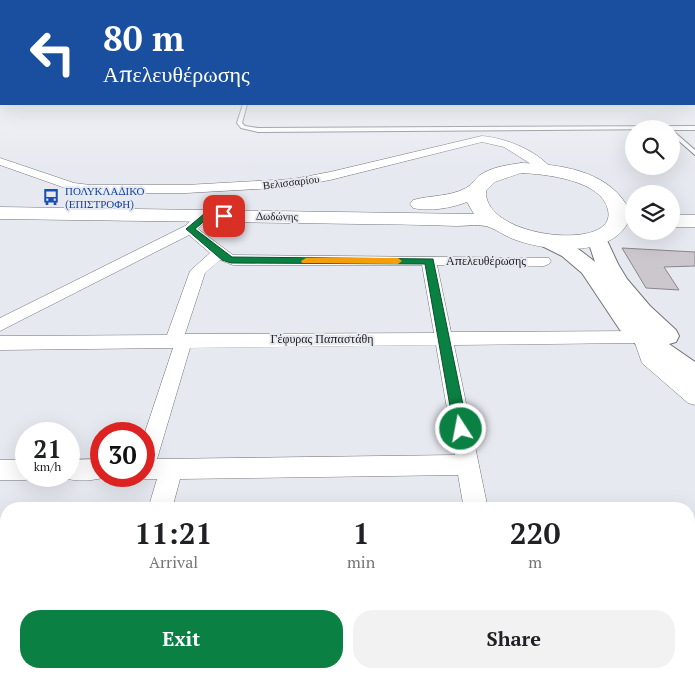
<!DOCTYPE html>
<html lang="en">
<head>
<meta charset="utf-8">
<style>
	:root { --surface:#fff; --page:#f2f2f2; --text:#202124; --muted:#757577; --accent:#0b8043 }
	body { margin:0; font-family:"PT Serif",serif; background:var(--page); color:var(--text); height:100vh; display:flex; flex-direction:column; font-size:19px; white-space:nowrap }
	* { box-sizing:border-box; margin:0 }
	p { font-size:16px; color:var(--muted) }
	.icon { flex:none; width:28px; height:28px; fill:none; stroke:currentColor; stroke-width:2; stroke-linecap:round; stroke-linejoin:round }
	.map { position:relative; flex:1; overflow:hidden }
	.panel { position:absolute; left:0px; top:502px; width:695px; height:176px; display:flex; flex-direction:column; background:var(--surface); border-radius:20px 20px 0 0; box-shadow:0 5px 20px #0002 }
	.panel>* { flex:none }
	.banner { position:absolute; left:0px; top:0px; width:695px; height:105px; box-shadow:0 5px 20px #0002; background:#1a4fa0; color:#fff; overflow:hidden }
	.tools { position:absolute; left:625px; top:120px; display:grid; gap:10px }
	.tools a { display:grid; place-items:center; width:55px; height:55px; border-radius:50%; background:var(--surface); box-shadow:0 5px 20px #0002; font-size:25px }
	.speed { position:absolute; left:15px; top:422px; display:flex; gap:10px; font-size:25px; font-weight:700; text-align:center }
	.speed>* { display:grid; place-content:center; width:65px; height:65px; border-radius:50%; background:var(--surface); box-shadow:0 5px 20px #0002; line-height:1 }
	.speed small { font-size:12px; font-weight:400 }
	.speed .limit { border:8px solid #d22; background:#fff; color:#111 }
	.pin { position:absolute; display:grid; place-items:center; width:42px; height:42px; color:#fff; margin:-21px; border-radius:10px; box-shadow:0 2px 8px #0006 }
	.me { position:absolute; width:55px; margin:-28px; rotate:349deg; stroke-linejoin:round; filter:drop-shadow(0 0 4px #0008) }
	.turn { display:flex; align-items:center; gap:18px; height:105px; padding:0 20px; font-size:22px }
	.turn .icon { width:65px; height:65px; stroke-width:2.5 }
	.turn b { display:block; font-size:35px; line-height:42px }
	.eta { display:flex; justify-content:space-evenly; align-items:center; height:85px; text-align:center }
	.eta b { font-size:30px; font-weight:700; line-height:35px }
	.primary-button { display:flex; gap:10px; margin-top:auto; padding:10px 20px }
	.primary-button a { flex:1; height:58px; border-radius:20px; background:var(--accent); color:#fff; font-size:20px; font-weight:700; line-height:58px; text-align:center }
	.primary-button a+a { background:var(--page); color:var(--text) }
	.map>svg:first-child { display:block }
</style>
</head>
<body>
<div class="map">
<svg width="695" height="678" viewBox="0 0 695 678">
	<rect width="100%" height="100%" fill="#e7e9f0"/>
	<path fill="#ccc7cd" stroke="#8a858b" d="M622,248L695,252V266L664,267L679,290L646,288Z"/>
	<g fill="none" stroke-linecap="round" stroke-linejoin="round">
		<g stroke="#73747a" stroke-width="2">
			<g id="service">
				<rect x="694" y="74" width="1" height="2"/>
				<path d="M243,104H247L242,123L245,126L258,128L695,126V130H672L695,150V155L671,134V129L258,132L241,128L237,123Z"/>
			</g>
		</g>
		<g stroke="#73747a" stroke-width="1">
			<g id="minor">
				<rect x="0" y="87" width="1" height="6"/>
				<path d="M482,136C506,138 536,150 552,169L546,172L542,171L504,147L482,142L330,180L293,187L186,193H90L68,189L0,165V158L74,183L90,185H186L293,179L330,172Z"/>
				<path d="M205,211L212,215L198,229L233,255L549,258L551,261L549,264L544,266L437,265L451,332L643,331L649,333L656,354L695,386V405L688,403L642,363L635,343L454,345L488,509H464L458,475L180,479L172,509H148L157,479H144L136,476H144V435L173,348L0,350V336L167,335L190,271L210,253L189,235L0,331V318L185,226L200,212ZM220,260L233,265H422L434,333L185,334L205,273ZM436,345L455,455L157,459L190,348Z"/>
				<path d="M101,459V476H109C96,481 72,483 61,476H69V460Z"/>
				<path d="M0,460H26V476L34,477L26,480H0Z"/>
				<rect x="689" y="570" width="6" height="26"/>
				<path d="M6,572V598L0,599V573Z"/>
				<path d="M100,672H129V678H99Z"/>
				<path d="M493,672H522L524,678H494Z"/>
			</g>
		</g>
		<g stroke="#73747a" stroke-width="2">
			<path id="secondary" d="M597,232L604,234L618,264L627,279L650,306L676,330L679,336L676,342L669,344L695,362V387L686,383L659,365L620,330L582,273L562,256L538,244L535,240L538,236C558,231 580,250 595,262L587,238L590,234Z"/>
		</g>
		<g stroke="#73747a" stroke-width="1">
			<g id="primary">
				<path d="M521,163C558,164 605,170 626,204C630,211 631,218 626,226C605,258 544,251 513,239C505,236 497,230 489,227C480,224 467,226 457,226C425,225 392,224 360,224C240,222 120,221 0,219V207L474,214L467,202C452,208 429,212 413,208L410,204L413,200C431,195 449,197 466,188C472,185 475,179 480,175C492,167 507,165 521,163ZM521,173C545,174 602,180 608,210C610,219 606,225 599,229C571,245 484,230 486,191L495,182Z"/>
				<rect x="671" y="215" width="24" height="12"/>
			</g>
		</g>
		<use href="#service" fill="#fff" fill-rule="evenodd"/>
		<use href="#minor" fill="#fff" fill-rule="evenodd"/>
		<use href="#secondary" fill="#fff" fill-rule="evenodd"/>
		<use href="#primary" fill="#fff" fill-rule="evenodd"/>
	</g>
	<linearGradient id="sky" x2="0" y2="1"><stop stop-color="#6faed5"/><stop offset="0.43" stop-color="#f4f5f8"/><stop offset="1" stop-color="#f4f5f8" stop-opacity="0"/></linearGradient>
	<rect width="695" height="167" fill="url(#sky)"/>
	<path fill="#0b8043" stroke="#07532c" d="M205,213H224L228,216L224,218H208L195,229L232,257L433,259L468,429L466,433L461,435L456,433L454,429L425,264L231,263L222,260L186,229Z"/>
	<path fill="#f59e0b" d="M306,258H398L402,261L398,264L302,263L301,261Z"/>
	<defs>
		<g id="bus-bare" transform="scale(1.35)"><path d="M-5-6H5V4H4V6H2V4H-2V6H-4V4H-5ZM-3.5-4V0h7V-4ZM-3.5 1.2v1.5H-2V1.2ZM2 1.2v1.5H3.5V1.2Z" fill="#1a4fb4" stroke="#e7e9f0" stroke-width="2.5" paint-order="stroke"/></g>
	</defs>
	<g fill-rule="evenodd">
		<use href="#bus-bare" x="51" y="197"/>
	</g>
	<g text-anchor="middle" stroke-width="4" stroke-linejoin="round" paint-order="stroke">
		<g font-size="11" fill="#222325" stroke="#e7e9f0">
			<text transform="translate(291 182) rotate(-7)" y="4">Βελισσαρίου</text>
			<text transform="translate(277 216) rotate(1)" y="4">Δωδώνης</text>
		</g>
		<g font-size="11" fill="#164399" stroke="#e7e9f0" text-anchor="start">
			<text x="65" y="195">ΠΟΛΥΚΛΑΔΙΚΟ<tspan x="65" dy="13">(ΕΠΙΣΤΡΟΦΗ)</tspan></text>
		</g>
		<g font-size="12" fill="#222325" stroke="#e7e9f0">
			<text x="486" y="265">Απελευθέρωσης</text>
			<text x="322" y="343">Γέφυρας Παπαστάθη</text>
		</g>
	</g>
</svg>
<div class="tools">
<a><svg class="icon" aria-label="search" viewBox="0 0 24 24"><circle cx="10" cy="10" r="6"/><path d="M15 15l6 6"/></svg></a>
<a><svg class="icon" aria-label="layers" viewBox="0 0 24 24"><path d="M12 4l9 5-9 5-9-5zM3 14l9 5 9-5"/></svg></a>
</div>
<div class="speed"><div>21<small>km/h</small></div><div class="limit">30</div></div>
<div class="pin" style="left:224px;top:216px;background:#d93025"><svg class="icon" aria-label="arrive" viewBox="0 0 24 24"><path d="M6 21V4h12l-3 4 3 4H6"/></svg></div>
<svg class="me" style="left:461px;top:429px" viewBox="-20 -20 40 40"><circle r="17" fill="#0b8043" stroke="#fff" stroke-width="3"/><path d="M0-11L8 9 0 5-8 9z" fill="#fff"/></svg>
<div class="banner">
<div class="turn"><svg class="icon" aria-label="left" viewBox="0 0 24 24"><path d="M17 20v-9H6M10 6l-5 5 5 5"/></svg><div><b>80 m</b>Απελευθέρωσης</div></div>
</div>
<section class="panel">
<div class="eta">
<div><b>11:21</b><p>Arrival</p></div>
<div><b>1</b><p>min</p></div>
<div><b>220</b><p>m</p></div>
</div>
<div class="primary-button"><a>Exit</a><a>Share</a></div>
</section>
</div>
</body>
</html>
